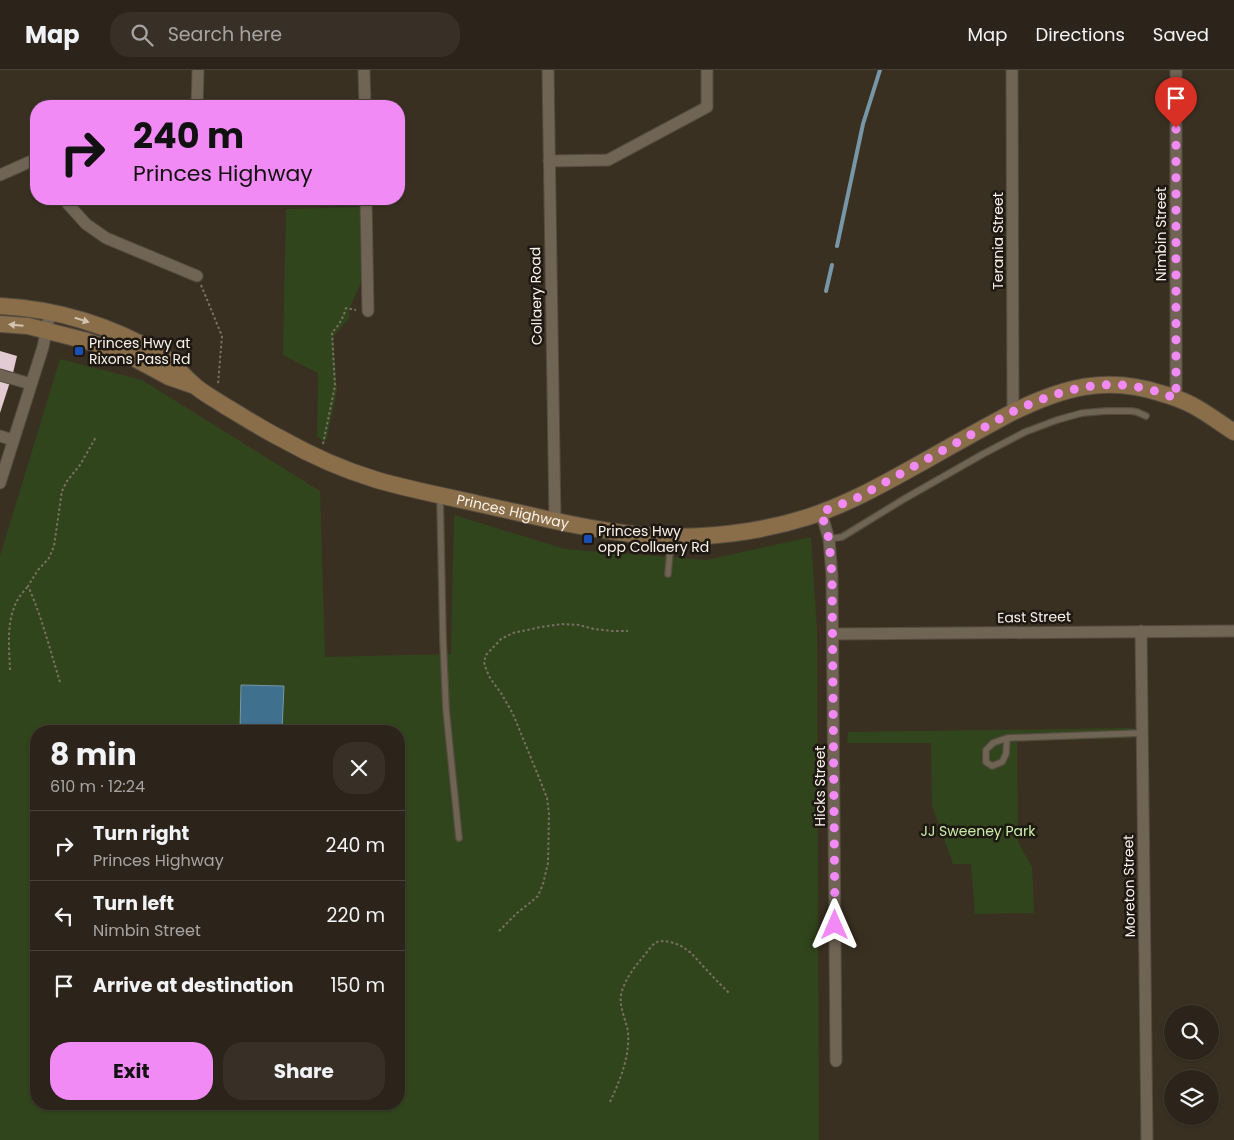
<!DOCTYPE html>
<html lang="en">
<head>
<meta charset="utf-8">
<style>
	:root { --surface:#2c241a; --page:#383027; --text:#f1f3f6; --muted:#a6a4a2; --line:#484139; --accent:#f18af4 }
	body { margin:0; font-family:Poppins,sans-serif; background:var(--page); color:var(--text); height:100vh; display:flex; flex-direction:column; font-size:19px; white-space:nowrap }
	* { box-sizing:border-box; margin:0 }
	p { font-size:16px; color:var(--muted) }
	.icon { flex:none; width:28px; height:28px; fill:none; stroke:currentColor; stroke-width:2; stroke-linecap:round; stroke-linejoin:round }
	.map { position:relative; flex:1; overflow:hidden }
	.drawer { position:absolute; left:30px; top:655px; width:375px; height:385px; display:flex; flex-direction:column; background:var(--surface); border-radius:20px; box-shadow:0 1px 4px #0004,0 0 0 1px var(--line) }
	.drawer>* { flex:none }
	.guide { position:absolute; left:30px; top:30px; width:375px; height:105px; border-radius:20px; box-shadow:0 1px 4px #0004,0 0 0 1px var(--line); background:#f18af4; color:#111; overflow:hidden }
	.fabs { position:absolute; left:1164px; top:935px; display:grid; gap:10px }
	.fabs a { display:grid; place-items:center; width:55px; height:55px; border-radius:50%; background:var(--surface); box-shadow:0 1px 4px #0004,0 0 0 1px var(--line); font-size:25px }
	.pin { position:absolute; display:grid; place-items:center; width:42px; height:42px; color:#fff; margin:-51px -21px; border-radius:50% 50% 50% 0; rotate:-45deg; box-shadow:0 0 5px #0007 }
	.pin .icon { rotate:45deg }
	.me { position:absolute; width:55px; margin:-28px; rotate:0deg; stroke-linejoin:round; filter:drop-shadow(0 0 4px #0008) }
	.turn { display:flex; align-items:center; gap:18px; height:105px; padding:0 20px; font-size:22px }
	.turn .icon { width:65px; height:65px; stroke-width:2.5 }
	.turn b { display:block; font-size:35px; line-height:42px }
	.round { display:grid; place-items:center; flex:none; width:52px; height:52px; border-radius:20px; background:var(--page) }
	.overview { display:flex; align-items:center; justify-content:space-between; height:85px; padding:0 20px }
	h1 { font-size:30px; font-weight:700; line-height:38px }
	.primary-button { display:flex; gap:10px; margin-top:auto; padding:10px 20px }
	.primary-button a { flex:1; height:58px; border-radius:20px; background:var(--accent); color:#111; font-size:20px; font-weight:700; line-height:58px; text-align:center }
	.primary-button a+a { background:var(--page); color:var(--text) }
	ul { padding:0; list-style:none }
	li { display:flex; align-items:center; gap:15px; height:70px; padding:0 20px; border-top:1px solid var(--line) }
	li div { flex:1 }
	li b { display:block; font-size:19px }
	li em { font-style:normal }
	header { display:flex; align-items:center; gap:30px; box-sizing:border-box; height:70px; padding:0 25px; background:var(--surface); border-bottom:1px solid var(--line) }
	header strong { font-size:24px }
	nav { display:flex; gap:28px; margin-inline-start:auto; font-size:18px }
	.search { width:350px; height:45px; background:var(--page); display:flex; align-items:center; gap:12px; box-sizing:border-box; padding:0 18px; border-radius:20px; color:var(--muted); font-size:19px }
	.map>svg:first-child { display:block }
</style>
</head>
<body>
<header>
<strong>Map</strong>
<div class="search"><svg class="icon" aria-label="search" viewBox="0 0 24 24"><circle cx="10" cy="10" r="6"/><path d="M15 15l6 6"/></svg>Search here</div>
<nav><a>Map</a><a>Directions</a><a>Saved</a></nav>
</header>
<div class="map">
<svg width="1234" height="1070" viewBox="0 0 1234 1070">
	<rect width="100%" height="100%" fill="#3a3022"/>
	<g fill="#31451c" fill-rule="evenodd">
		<path d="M360,137L361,212L349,240L350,247L333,267L337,321L326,372L317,367L318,303L283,285L286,139Z"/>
		<path d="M60,289L142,310L320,421L325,587L451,584L454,445L565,479L706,490L811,467L817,562L819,1070H0V486ZM36,661H399V1034H36Z"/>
		<path d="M1133,658V668L1017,671L1018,772L1032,797L1034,843L975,844L971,794H953L932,736L931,673H847L848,662Z"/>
	</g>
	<path fill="#3f708d" stroke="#7797a9" d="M241,615L284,616L282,661H240Z"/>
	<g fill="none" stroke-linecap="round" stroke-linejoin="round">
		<g stroke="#7797a9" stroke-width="4">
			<path d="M837,176L863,54L880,0"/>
			<path d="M826,221L832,195"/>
		</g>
	</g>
	<g fill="#e3cbd3">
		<path d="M0,281L17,286L13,303L0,300Z"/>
		<path d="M0,309L10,312L0,343Z"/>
	</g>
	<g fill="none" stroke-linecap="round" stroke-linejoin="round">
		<g stroke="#554c40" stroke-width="8">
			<g id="lane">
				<path d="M440,427L443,569L446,639L459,768"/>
				<path d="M829,469L842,467L904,429L983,384L1025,362L1057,350L1082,343L1106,341H1131L1137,342L1146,346"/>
				<path d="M668,504L671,469"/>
				<path d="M1007,668L1006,684L1002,692L992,696L986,692V680L993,673L1007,668L1142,663"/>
			</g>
		</g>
		<g stroke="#554c40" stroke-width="13">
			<g id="street">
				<path d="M364,0L365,36"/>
				<path d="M548,0L555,451"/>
				<path d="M1012,0L1013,342"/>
				<path d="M1176,0V328"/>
				<path d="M197,36L198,0"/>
				<path d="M549,91L608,90L707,37V0"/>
				<path d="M0,105L36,89"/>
				<path d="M65,129L68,134L86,154L106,168L197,206"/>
				<path d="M366,129L368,241"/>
				<path d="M0,305L31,314"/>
				<path d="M0,366L13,370"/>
				<path d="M0,413L43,277L50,242"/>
				<path d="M821,442L829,469L832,506L836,991"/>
				<path d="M1141,561L1147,1070"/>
				<path d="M833,564L1234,561"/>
			</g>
		</g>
		<g stroke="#554c40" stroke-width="18">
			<g id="secondary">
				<path id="s1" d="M0,236C57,239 112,256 161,285C175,294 181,304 193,314C202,323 215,329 225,336C244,347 262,359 282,369C312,386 344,400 377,410C411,420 445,426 479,434C536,446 598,463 657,466C706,469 761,462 808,447C845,435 878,417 912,398C946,379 979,360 1013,342C1062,318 1106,305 1160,323C1171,326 1182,330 1192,335C1207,343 1220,353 1234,362"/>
				<path d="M0,254L28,256L87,271L130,286L169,307L192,315"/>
			</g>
		</g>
		<g stroke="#7a7164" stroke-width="2" stroke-dasharray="2.5 2.5" stroke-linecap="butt">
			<path d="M201,215L222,266L218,314"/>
			<path d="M323,374L335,316L332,262C339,256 343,248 346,238L356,240"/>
			<path d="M10,600C9,576 6,550 18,529C21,524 25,520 28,516"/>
			<path d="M60,612C50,580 42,547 28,516L38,500L49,488L54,476L62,421L67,411L80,395L96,367"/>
			<path d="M499,861L517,843L531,832L538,826L543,814L548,793L549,744L547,728L540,710L513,644L501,623L490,608L486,599L484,592L486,585L501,569L513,563L541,557L562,554L579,555L594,559L612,561H628"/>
			<path d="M610,1032C620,1010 630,987 628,962C626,950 619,937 621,925C624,911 633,899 642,888C646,884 650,877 655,873C663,868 680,874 687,880C693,884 698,891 703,896C712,906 721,915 730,924"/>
		</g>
		<use href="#lane" stroke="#706455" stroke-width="5.5"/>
		<use href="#street" stroke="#706455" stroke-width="11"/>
		<use href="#secondary" stroke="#8a6e4a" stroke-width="16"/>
	</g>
	<defs><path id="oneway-solid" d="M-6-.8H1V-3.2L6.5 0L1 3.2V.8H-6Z" transform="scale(1.25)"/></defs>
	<g fill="#d2c4b1">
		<use href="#oneway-solid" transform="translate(82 250) rotate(17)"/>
		<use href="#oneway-solid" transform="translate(16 255) rotate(-175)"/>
	</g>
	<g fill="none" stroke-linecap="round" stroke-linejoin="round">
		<path stroke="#f18af4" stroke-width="9" stroke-dasharray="0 16.2" d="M835,855L832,506L829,469L821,442L855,429L1012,342C1055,322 1099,307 1147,319C1157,321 1166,325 1176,328V58"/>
	</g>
	<g fill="#1a4fb4" stroke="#1d1912" stroke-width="2">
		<rect x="74" y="276" width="10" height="10" rx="2.5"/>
		<rect x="583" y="464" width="10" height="10" rx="2.5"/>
	</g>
	<g text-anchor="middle" stroke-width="5" stroke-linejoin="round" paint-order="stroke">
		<g font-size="14" fill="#f9f2e9" stroke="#1d1912">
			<text transform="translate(1161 164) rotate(-90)" y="5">Nimbin Street</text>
			<text transform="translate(998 171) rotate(-90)" y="5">Terania Street</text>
			<text transform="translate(536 226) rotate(-91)" y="5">Collaery Road</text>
			<text dy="5" stroke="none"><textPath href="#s1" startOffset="561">Princes Highway</textPath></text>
			<text transform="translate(1034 547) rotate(-1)" y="5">East Street</text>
			<text transform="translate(820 716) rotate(-90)" y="5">Hicks Street</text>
			<text transform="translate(1129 816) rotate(-91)" y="5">Moreton Street</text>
		</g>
		<g font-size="14" fill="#f9f2e9" stroke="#1d1912" text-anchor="start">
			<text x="89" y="278">Princes Hwy at<tspan x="89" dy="16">Rixons Pass Rd</tspan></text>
			<text x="598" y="466">Princes Hwy<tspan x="598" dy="16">opp Collaery Rd</tspan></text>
		</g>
		<g font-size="14" fill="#caeea7" stroke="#1d1912">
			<text x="978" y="766">JJ Sweeney Park</text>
		</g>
	</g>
</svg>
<div class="fabs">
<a><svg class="icon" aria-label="search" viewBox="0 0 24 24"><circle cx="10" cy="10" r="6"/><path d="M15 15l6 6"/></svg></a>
<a><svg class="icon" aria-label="layers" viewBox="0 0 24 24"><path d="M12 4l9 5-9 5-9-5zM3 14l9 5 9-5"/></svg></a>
</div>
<div class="pin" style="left:1176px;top:58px;background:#d93025"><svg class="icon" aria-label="arrive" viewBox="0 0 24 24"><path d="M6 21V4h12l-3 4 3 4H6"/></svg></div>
<svg class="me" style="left:835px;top:855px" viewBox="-20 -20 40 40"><path d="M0-17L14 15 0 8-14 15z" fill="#f18af4" stroke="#fff" stroke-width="4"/></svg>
<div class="guide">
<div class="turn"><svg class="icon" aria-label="right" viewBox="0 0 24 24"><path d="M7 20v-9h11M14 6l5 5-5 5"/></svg><div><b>240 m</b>Princes Highway</div></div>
</div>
<section class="drawer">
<div class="overview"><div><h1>8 min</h1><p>610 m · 12:24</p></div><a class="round"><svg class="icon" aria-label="close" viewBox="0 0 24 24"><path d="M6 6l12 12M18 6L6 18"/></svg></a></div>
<ul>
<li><svg class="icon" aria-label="right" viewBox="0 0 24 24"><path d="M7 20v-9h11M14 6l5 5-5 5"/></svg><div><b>Turn right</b><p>Princes Highway</p></div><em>240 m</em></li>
<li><svg class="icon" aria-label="left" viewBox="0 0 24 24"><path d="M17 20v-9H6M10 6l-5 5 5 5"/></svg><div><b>Turn left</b><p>Nimbin Street</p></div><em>220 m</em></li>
<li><svg class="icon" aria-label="arrive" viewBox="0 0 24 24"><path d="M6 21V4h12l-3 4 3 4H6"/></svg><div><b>Arrive at destination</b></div><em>150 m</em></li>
</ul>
<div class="primary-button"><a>Exit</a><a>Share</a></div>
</section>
</div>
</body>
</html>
